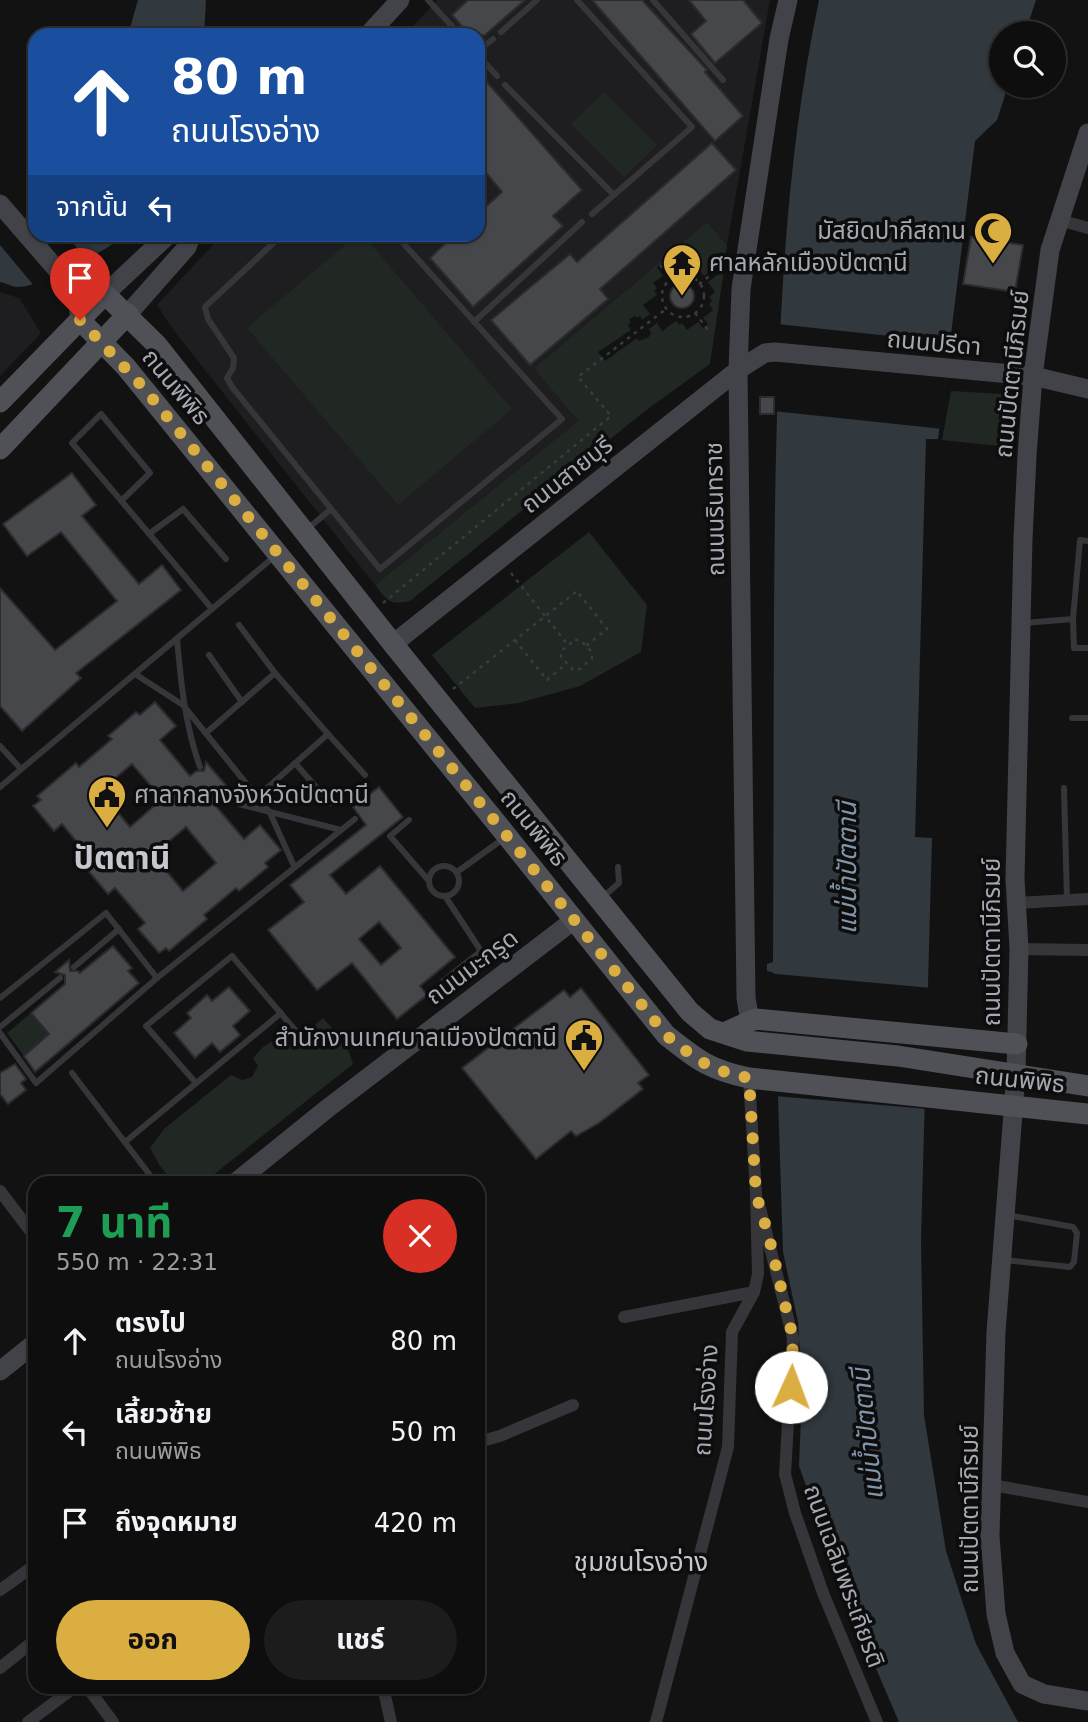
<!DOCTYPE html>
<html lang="th">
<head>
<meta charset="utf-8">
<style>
	:root { --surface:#0e0e0e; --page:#1c1c1c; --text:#f1f3f6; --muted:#9b9c9e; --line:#2e2e2e; --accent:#dbae42 }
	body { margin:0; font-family:"DejaVu Sans","Noto Sans Thai",sans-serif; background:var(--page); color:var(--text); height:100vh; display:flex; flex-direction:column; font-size:26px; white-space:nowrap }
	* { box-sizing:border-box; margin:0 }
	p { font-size:23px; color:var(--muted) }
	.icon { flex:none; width:38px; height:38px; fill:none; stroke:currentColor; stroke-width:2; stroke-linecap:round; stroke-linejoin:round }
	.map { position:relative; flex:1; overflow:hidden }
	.side { position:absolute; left:28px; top:1176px; width:457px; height:518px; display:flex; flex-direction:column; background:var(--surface); border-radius:21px; box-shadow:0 2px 5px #0004,0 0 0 2px var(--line) }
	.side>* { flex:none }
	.guide { position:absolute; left:28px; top:28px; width:457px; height:214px; border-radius:21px; box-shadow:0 2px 5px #0004,0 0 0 2px var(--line); background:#1a4fa0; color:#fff; overflow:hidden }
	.tools { position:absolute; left:989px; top:21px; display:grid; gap:14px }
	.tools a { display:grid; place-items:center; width:77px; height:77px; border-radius:50%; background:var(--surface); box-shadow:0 2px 5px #0004,0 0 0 2px var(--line); font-size:35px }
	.pin { position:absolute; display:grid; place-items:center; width:60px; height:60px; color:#fff; margin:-72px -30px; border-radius:50% 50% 50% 0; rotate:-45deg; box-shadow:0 0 7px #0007 }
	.pin .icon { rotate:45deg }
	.me { position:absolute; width:77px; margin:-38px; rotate:2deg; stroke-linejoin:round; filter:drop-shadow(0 0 5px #0008) }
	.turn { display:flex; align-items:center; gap:24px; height:147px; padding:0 28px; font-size:32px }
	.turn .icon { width:91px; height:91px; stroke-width:2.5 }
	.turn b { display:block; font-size:49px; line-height:60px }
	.then { display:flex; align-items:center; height:66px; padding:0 28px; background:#0003; gap:14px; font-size:26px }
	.round { display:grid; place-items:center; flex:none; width:74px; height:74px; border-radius:37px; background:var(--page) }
	.summary { display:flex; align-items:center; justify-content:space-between; height:119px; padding:0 28px }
	h1 { font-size:42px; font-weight:700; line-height:52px; color:#1e9e55 }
	.cta { display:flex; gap:14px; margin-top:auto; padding:14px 28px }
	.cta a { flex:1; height:80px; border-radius:42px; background:var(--accent); color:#111; font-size:28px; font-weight:700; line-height:80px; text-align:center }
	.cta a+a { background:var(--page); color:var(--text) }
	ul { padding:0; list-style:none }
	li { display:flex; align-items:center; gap:21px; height:91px; padding:0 28px }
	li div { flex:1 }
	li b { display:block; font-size:26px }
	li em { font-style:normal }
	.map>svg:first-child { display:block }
</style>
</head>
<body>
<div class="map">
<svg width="1088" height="1722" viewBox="0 0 1088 1722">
	<rect width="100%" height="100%" fill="#121213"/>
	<g fill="#1e1e20">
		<path d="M437,0H770L727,245L707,222L535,367L578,421L375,585L175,332L157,305L222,235L478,234V35H405Z"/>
		<path d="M0,292L19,298L41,333L0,376Z"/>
	</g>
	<g fill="#212722">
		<path d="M604,92L657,145L624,177L571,124Z"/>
		<path d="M707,222L727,245L725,260L704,276L696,266L690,271L687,267L683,269L679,264L669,271L662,263L657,267L663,276L653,283L657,288L654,291L657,295L643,305L650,314L642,320L640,316L637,318L635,316L629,319L631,322L628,325L631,330L598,352L605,361L637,338L639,341L649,337L651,333L649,329L657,323L662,331L676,321L679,325L682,323L687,330L698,322L703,328L708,324L703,318L713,310L709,304L712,301L709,297L715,292L708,282L724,270L710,364L645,411L410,601C389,606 387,600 375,585L578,421L534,368Z"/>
		<path d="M358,234L363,235L512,409L398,505L247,328Z"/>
		<path d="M951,391L1002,394C1016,407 1010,429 1009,447L942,440Z"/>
		<path d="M589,532L647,605L641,652L580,686L519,703L475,708L432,655Z"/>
		<path d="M31,1013L49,1034L24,1056L7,1033Z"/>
		<path d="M323,1018L346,1044L353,1064L203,1183H174L160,1166L150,1148L164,1129L231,1075L242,1080L252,1077L258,1066L253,1058L264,1046L281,1036L295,1042Z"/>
	</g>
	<g fill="#31383e">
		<path d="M138,0H206L204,35H128Z"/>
		<path d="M819,0H1036L1025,33H1001V86H1008L997,120L975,141L938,439H926L915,837L932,838L921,1240L924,1415L946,1551L976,1644L1018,1722H899L845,1596L799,1466L802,1391L798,1322L783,1252L774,973L767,971V964L773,962C774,810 773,658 775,506C778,337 784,166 819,0Z"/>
		<path d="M35,192V234L127,235C106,249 41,289 16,287C11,286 5,283 0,282V207Z"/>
	</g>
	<g fill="#121213">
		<path d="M29,191L35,197V234L66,235L90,263L35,287L0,245V203Z"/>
		<path d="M777,324L955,343L943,429L773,411Z"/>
		<path d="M765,973L932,988L928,1109L775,1096L771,975Z"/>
	</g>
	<g fill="#46474b" stroke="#2c2c2f" stroke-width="2" fill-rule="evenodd">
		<path d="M468,0H525L485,35H470L452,15Z"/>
		<path d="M592,0H642L707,70L705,72L743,116L715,141Z"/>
		<path d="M689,0H743L762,23L715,63L691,34L706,21Z"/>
		<path d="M478,72L582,190L553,216L563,226L473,307L430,258L455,234H478V214L502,192L478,163Z"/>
		<path d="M712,143L736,170L600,289L608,299L530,365L491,320L570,254L577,262Z"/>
		<path d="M971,237L1023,245L1015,292L963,284Z"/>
		<circle cx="682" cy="296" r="12"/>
		<rect x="760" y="397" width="14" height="17"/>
		<path d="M72,473L96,505L82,516L139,584L162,565L181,590L76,673L81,678L22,731L0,706V588L55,650L117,601L61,532L27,556L3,524Z"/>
		<path d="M155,702L176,726L160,740L190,776L196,771H204L206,762L230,790H221L218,794L220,799L214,804L244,839L260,825L281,850L265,863L268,867L239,891L236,888L204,915L207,919L169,951L166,948L159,953L138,929L145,923L115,888L108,894L84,866L92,860L62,824L54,831L33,806L41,800L37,796L76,763L79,767L112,739L108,736L136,712L140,715ZM132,764L162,799L130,827L100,791ZM186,827L216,863L183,891L153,855Z"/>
		<path d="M379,787L403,817L330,875L346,894L380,866L455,957L420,986L427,995L397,1019L352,963L317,990L268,930L304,902L290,885L366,825L353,807ZM379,922L401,948L381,965L359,939Z"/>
		<path d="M113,946L132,968L128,971L139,983L35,1072L24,1056L49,1034L31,1013L65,984V975L55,972L69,960L70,971H78L80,973Z"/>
		<path d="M229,987L250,1011L233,1026L240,1035L220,1052L212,1043L195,1058L174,1033L191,1018L187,1013L207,995L212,1001Z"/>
		<path d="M581,988L649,1075L638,1083L643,1089L599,1123L576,1136L571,1131L536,1159L462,1068L564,990L570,997Z"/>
		<path d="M15,1064L26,1079L21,1083L26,1090L8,1104L0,1094V1073Z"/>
	</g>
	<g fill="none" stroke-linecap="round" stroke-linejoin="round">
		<g stroke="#3a3b3f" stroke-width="2.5" stroke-dasharray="3.5 5" stroke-linecap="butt">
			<path d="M660,265L671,279"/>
			<circle cx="683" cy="296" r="21"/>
			<path d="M699,284L724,265"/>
			<path d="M695,313L709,331"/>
			<path d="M511,573L568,645"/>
			<path d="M383,603L611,416L578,377L666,309"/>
			<path d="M515,640L547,680L567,663"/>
			<path d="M575,640H580L591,651L592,658L580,669L573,670L561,657V651Z"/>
			<path d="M453,689L577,591L607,629L586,646"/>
		</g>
		<g stroke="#36363a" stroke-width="6">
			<path d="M428,0L460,35"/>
			<path d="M577,0L692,127L592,214"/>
			<path d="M653,0L723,80"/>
			<path d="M501,32L537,0"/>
			<path d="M478,51L493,39"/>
			<path d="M478,55L497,76"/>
			<path d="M505,85L614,195"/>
			<path d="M283,234L205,307L208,319L234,358L233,368L227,378L232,387L380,569L562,419L395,234"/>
			<path d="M474,322L582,222"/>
			<path d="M121,501L150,473L101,414L72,443C119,498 166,553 212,609"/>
			<path d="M306,530L330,510"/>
			<path d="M149,534L183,509L226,559"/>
			<path d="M1073,619L1080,540L1088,541"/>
			<path d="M1024,623L1073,619L1074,648H1088"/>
			<path d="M239,625L275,673"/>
			<path d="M177,639C181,683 185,725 200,767"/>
			<path d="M209,655L242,702"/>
			<path d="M135,674L183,705L270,813L294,866"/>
			<path d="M1072,718H1088"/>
			<path d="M206,733L275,673L328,734L257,797"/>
			<path d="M328,734L365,775"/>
			<path d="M0,746L21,769"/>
			<path d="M295,763L330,803"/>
			<path d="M0,787L275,556"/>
			<path d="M1064,788L1067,900"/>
			<path d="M224,795L239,804L341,830"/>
			<path d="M409,820L390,836L429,881"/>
			<circle cx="444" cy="881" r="15"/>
			<path d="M457,872L503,839"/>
			<path d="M603,897L619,883L618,867"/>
			<path d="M74,967L119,929"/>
			<path d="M442,982L481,951L445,896"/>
			<path d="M0,998L106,913L157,978"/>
			<path d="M0,1027L60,978"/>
			<path d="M0,1033L36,1083L157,978L355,819"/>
			<path d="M72,1073L156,1183"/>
			<path d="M196,1083L146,1026L232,956L295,1030"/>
			<path d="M125,1142L281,1013"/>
			<path d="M1004,1260L1070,1267L1074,1262L1077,1233L1073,1227L1007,1215"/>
		</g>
		<g stroke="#36363a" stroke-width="12">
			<path d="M1059,220L1088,228"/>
			<path d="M1017,903L1088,899"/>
			<path d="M1019,949L1088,950"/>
			<path d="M0,1191L35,1237"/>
			<path d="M760,1208L793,1338L785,1474L795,1513L823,1593L877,1722"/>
			<path d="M624,1317L754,1292"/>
			<path d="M478,1442L500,1436L573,1405"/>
			<path d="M992,1485L1088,1502"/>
			<path d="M0,1590L35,1565"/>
			<path d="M0,1668L35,1640"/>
			<path d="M87,1687L113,1722"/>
			<path d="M383,1687L391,1722"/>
			<path d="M28,1722L75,1687"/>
			<path d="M656,1722L728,1447L732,1332L754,1292L758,1274L756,1193L749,1078"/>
		</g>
		<g stroke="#424348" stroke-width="19">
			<path d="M368,35L400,0"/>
			<path d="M1088,133L1050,250L1033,376L1027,456L1023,539L1015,879L1019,949L1016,1074L996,1332L990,1536L996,1614L1005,1653L1022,1684L1044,1694L1088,1701"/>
			<path d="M0,204L72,287L78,305L80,320"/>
			<path d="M72,287L105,294L169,234"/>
			<path d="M128,314L187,247L192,234"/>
			<path d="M393,644L738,370L765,353L775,352L1033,376L1088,389"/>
			<path d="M750,1021L746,998L738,370L741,289L779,39L788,0"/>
			<path d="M235,1183L328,1108L574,920"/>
			<path d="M0,1371L35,1343"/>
		</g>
		<g stroke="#505156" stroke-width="21">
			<path d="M80,320L126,367L507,836L666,1035C697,1060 710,1070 749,1078L1088,1114"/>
			<path d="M0,402L105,294L157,345L393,644L690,1012L710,1029L747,1041L898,1056L1088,1086"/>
			<path d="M0,449L128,314"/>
			<path d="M724,1033L755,1019L1017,1044"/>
		</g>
	</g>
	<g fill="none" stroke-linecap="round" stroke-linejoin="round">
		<path stroke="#dbae42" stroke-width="12" stroke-dasharray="0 21.6" d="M80,320L143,387L507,836L666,1035C697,1060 709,1070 749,1078L756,1194L769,1237L793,1338L791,1387"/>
	</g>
	<defs>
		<g id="mosque-pin" transform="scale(2.0125)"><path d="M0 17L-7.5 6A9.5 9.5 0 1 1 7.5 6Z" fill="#dbae42" stroke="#0d0d0e"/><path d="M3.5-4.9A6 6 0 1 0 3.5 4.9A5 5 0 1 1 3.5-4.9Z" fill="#111"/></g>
		<g id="temple-pin" transform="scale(2.0125)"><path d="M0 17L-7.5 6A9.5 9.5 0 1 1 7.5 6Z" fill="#dbae42" stroke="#0d0d0e"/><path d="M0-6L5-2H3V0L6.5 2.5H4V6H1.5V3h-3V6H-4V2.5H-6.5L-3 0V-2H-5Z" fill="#111"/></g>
		<g id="civic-pin" transform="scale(2.0125)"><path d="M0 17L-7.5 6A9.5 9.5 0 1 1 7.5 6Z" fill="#dbae42" stroke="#0d0d0e"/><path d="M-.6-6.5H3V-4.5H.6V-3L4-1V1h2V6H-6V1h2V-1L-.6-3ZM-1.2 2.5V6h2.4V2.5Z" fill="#111"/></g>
	</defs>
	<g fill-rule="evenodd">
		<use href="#mosque-pin" x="993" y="231"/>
		<use href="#temple-pin" x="682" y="263"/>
		<use href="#civic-pin" x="107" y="795"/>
		<use href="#civic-pin" x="584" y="1038"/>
	</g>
	<g text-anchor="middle" stroke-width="7" stroke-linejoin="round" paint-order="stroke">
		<g font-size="24" fill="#a5a9b2" stroke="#0d0d0e" text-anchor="end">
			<text x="966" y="239">มัสยิดปากีสถาน</text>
			<text x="709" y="271" text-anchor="start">ศาลหลักเมืองปัตตานี</text>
			<text x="134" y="803" text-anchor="start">ศาลากลางจังหวัดปัตตานี</text>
			<text x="557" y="1046">สำนักงานเทศบาลเมืองปัตตานี</text>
		</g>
		<g font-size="24" fill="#a5a9b2" stroke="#0d0d0e">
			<text transform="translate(934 343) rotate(5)" y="8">ถนนปรีดา</text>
			<text transform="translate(1012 374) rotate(-84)" y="8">ถนนปัตตานีภิรมย์</text>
			<text transform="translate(176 387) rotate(50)" y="8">ถนนพิพิธ</text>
			<text transform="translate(567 475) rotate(-38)" y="8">ถนนสายบุรี</text>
			<text transform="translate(715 509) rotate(-91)" y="8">ถนนนรินทราช</text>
			<text transform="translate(534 828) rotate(51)" y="8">ถนนพิพิธ</text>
			<text transform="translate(992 942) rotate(-90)" y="8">ถนนปัตตานีภิรมย์</text>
			<text transform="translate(472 967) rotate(-37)" y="8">ถนนมะกรูด</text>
			<text transform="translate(1020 1080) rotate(6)" y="8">ถนนพิพิธ</text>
			<text transform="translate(706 1400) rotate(-86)" y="8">ถนนโรงอ่าง</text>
			<text transform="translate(970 1509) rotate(-90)" y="8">ถนนปัตตานีภิรมย์</text>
			<text transform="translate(844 1576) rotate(70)" y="8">ถนนเฉลิมพระเกียรติ</text>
		</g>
		<g font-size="26" font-style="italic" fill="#8094aa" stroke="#0d0d0e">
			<text transform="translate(847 868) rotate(-90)" y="9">แม่น้ำปัตตานี</text>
			<text transform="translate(867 1434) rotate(-96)" y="9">แม่น้ำปัตตานี</text>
		</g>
		<g font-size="26" fill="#c6c8cf" stroke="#0d0d0e">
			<text x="641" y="1571">ชุมชนโรงอ่าง</text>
		</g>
		<g font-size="32" font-weight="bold" fill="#c6c8cf" stroke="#0d0d0e">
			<text x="122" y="869">ปัตตานี</text>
		</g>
	</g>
</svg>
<div class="tools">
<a><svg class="icon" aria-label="search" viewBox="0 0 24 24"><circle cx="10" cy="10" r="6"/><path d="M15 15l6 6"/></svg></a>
</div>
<div class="pin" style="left:80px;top:320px;background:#d93025"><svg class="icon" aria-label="arrive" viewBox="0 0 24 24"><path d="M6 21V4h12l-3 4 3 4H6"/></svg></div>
<svg class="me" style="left:791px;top:1387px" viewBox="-20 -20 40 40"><circle r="19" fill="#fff"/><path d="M0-13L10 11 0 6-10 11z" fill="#dbae42"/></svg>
<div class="guide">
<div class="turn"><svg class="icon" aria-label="ahead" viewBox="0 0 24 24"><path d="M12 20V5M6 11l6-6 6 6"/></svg><div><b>80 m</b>ถนนโรงอ่าง</div></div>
<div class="then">จากนั้น<svg class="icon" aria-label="left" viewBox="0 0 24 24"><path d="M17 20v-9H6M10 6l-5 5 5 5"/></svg></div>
</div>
<section class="side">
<div class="summary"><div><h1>7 นาที</h1><p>550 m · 22:31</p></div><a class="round" style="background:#d93025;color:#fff"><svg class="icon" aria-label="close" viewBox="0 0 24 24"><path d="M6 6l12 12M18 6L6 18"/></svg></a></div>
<ul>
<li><svg class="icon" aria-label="ahead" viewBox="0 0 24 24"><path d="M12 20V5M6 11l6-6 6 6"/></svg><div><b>ตรงไป</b><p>ถนนโรงอ่าง</p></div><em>80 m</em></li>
<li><svg class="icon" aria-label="left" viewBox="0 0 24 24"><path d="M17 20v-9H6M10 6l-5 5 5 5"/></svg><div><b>เลี้ยวซ้าย</b><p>ถนนพิพิธ</p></div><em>50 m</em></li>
<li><svg class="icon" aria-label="arrive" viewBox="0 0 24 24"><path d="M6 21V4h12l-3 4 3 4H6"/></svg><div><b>ถึงจุดหมาย</b></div><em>420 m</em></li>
</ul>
<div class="cta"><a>ออก</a><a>แชร์</a></div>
</section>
</div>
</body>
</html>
